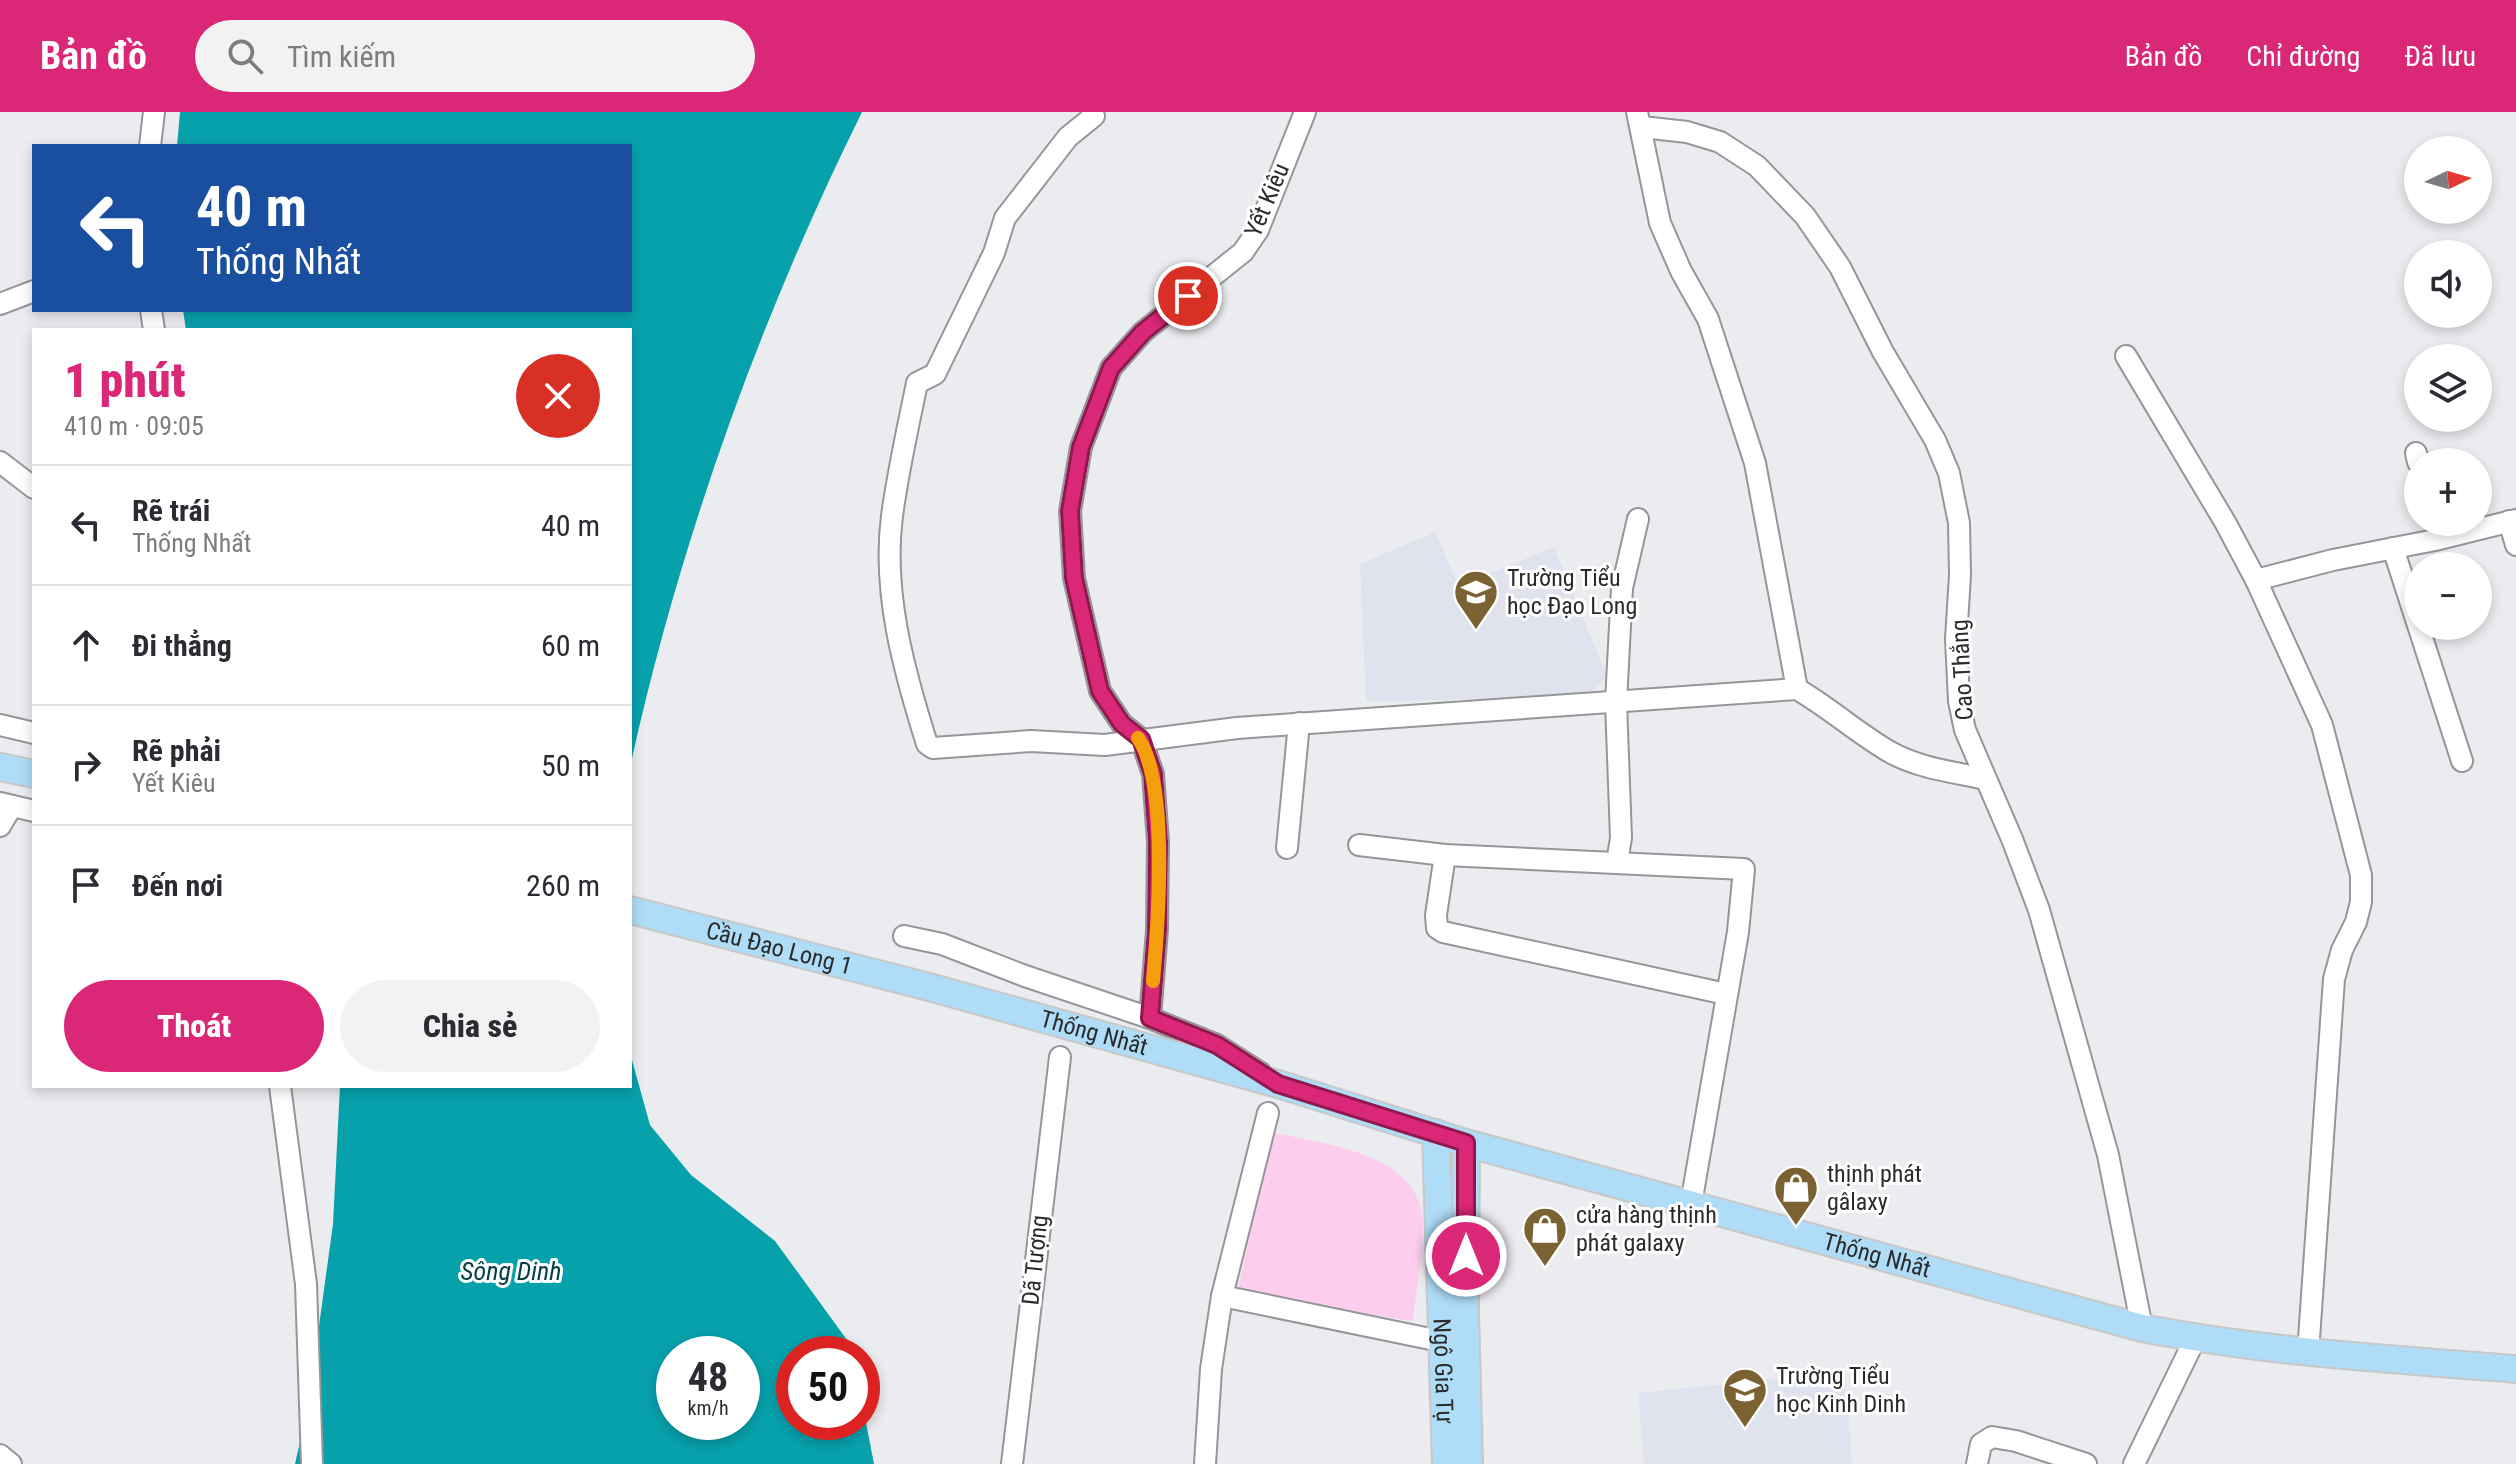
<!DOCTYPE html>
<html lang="vi">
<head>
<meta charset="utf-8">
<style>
	:root { --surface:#fff; --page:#f2f2f3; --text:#2b2b33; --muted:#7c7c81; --line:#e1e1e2; --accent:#db2777 }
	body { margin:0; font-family:"Roboto Condensed",sans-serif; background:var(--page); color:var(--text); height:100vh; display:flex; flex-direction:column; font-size:30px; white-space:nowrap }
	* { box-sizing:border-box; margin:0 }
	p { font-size:26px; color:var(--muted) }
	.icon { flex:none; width:44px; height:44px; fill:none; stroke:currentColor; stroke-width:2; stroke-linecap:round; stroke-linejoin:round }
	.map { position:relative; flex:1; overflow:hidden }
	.details { position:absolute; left:32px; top:216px; width:600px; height:760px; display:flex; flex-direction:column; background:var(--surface); border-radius:0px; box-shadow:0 4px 12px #0003 }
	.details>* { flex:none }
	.top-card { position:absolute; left:32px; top:32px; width:600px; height:168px; border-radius:0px; box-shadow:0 4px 12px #0003; background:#1a4fa0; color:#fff; overflow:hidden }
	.needle { width:52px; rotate:85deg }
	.fabs { position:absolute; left:2404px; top:24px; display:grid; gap:16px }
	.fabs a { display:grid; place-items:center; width:88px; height:88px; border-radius:50%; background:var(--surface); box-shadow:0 4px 12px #0003; font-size:40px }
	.speed { position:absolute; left:656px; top:1224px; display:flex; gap:16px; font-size:40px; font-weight:700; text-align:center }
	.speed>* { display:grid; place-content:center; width:104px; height:104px; border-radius:50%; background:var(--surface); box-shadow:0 4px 12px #0003; line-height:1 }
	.speed small { font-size:20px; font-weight:400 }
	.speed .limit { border:12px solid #d22; background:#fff; color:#111 }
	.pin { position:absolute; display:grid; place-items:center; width:68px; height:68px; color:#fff; margin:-34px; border:4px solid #fff; border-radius:50%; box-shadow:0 2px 8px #0007 }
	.me { position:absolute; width:88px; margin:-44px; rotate:0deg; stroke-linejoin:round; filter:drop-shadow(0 0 6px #0008) }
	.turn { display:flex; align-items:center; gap:28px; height:168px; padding:0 32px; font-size:36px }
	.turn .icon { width:104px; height:104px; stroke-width:2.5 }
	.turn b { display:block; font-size:56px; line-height:68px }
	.round { display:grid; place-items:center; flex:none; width:84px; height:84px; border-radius:42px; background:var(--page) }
	.headline { display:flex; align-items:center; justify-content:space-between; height:136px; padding:0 32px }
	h1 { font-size:48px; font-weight:800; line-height:60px; color:var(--accent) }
	.action { display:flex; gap:16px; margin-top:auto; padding:16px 32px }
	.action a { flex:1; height:92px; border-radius:48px; background:var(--accent); color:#fff; font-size:32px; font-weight:800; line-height:92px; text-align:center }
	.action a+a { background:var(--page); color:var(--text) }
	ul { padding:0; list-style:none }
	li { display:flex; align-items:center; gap:24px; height:120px; padding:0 32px; border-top:2px solid var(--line) }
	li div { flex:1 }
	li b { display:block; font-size:30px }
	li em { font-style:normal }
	header { display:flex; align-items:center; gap:48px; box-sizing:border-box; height:112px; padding:0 40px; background:var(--accent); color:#fff }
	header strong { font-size:38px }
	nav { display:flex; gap:44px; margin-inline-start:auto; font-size:28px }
	.search { width:560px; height:72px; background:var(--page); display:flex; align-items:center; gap:20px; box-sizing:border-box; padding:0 28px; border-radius:44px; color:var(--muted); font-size:30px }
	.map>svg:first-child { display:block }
</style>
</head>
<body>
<header>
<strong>Bản đồ</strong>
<div class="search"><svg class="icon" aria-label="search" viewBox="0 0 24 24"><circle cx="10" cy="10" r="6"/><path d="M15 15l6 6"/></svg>Tìm kiếm</div>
<nav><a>Bản đồ</a><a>Chỉ đường</a><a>Đã lưu</a></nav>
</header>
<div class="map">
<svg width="2516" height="1352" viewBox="0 0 2516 1352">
	<rect width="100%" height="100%" fill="#ebecef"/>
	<g fill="#e0e3ee">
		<path d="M1435,420L1459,474L1554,435L1607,564L1590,583L1366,590L1360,452Z"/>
		<path d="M1845,1260L1852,1352H1644L1638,1281Z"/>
	</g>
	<path fill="#fdcded" d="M1272,1020C1324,1033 1421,1040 1423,1111C1424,1143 1416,1177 1413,1209L1237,1182Z"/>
	<g fill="#07a1ac" fill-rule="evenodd">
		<path d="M180,0H862C759,208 680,429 630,655V218H186L183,198H630V34H177Z"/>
		<path d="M630,941L650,1013L691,1063L775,1129L850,1232L852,1242H794V1310H862V1290L874,1352H295L308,1294L333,1112L340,974H630ZM674,1242H742V1310H674Z"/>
	</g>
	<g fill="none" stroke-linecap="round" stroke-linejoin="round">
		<g stroke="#959699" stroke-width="24">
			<g id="minor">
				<path d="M1092,0L1094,4L1068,25L1005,106L994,141L935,262L917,271C908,315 898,359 892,404C882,480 904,559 927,632L933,636L1031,629L1105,633L1237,616L1797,577C1830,596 1857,621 1890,640C1918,656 1954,660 1985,667"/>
				<path d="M1637,0L1660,111L1681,159L1708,207L1755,351L1797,577"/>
				<path d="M1642,15L1687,20L1720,30L1757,54L1805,104L1840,155L1883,240L1935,328L1949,361L1959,411L1960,463L1956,527L1959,589L1965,618L2012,727L2039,798L2108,1043L2142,1216"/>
				<path d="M150,34L154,0"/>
				<path d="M0,192L34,179"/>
				<path d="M151,198L154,218"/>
				<path d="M2126,244L2225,410L2256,468L2322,613L2361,763V790L2356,810L2342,838L2334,867L2308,1241"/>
				<path d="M2416,341L2418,350"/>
				<path d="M0,350L34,376"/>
				<path d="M2509,409L2516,433"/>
				<path d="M2393,436L2462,649"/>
				<path d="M2256,468L2333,448L2435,428L2516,408"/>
				<path d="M0,613L34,621"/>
				<path d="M0,691L34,699"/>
				<path d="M0,714L12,694"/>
				<path d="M1359,733L1445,743L1744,757L1738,820L1691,1092"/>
				<path d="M1287,736L1299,611"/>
				<path d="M1445,743L1436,803L1437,816L1443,820L1726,882"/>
				<path d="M1617,750L1621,726L1616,590L1622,476L1638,407"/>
				<path d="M904,824L942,832L1025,864L1150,906L1217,933L1261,961"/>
				<path d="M1150,906L1157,818L1158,730L1153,662L1141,627L1122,612L1100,579L1074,466L1070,399L1081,335L1111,256L1143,220L1243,140L1258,118L1305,0"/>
				<path d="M280,974L306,1172L312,1352"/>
				<path d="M1222,1184L1440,1229"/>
				<path d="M0,1343L11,1352"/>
				<path d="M1012,1352L1060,945"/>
				<path d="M1205,1352L1211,1257L1222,1184L1268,1001"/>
				<path d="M1977,1352L1981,1332L1992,1325L2016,1329L2086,1352"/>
				<path d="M2134,1352L2195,1227"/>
			</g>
		</g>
		<g stroke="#c8c8c8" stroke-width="30">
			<g id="major">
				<path d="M0,655L34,662"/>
				<path id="s1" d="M630,798L929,875L1278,972L1466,1031L2142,1216C2265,1240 2391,1247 2516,1257"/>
				<path id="s2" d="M1436,1021L1446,1352"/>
				<path d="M1466,1031L1465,1200L1469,1352"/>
			</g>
		</g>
		<use href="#minor" stroke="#fff" stroke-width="20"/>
		<use href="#major" stroke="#afdcf7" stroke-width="26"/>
	</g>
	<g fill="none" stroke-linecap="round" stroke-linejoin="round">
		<g stroke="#8e194d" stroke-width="20">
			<path id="route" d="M1188,184L1143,220L1111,256L1081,335L1070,399L1074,466L1100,579L1122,612L1141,627L1153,662L1158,730L1157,818L1150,906L1217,933L1278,972L1466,1031V1144"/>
		</g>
		<use href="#route" stroke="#db2777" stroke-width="14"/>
		<path stroke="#f59e0b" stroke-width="14" d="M1138,626C1169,670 1158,814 1153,869"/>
	</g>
	<defs>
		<g id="school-pin" transform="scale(2.3)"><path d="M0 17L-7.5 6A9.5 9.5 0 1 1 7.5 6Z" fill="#7b6233" stroke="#fff"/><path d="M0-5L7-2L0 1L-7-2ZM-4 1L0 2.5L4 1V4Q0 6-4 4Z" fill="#fff"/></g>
		<g id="shop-pin" transform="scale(2.3)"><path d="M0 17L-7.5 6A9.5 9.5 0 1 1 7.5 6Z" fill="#7b6233" stroke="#fff"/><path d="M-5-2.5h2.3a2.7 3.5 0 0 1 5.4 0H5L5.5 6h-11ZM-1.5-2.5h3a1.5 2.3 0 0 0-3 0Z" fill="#fff"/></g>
	</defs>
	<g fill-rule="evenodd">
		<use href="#school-pin" x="1476" y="480"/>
		<use href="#shop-pin" x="1796" y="1076"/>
		<use href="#shop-pin" x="1545" y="1117"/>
		<use href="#school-pin" x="1745" y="1278"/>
	</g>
	<g text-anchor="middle" stroke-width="6" stroke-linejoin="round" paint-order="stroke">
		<g font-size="24" fill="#2b2b2c" stroke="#fff">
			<text transform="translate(1267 88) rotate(-67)" y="8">Yết Kiêu</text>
			<text transform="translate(1962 558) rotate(-93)" y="8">Cao Thắng</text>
			<text dy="8" stroke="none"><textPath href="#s1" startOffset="154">Cầu Đạo Long 1</textPath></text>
			<text dy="8" stroke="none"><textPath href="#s1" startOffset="480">Thống Nhất</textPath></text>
			<text dy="8" stroke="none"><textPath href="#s1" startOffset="1294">Thống Nhất</textPath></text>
			<text transform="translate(1035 1148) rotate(-84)" y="8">Dã Tượng</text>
			<text dy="8" stroke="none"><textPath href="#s2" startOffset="238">Ngô Gia Tự</textPath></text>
		</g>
		<g font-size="24" fill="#2b2b2c" stroke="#fff" text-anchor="start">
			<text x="1507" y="474">Trường Tiểu<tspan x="1507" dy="28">học Đạo Long</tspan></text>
			<text x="1827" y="1070">thịnh phát<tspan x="1827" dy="28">gâlaxy</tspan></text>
			<text x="1576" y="1111">cửa hàng thịnh<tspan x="1576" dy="28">phát galaxy</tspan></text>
			<text x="1776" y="1272">Trường Tiểu<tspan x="1776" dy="28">học Kinh Dinh</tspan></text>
		</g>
		<g font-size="26" font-style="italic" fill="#054145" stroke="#fff">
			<text x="511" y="1168">Sông Dinh</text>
		</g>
	</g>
</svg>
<div class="fabs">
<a><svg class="needle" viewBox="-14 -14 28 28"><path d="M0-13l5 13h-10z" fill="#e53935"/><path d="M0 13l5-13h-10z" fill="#7c7c81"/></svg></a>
<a><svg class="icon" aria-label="sound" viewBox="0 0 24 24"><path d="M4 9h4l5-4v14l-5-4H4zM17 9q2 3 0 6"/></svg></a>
<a><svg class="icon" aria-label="layers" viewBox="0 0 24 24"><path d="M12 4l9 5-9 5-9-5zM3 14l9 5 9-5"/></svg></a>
<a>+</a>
<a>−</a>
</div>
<div class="speed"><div>48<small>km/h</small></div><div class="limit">50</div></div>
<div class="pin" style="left:1188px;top:184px;background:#d93025"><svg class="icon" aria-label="arrive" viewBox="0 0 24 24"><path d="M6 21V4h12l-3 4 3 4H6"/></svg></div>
<svg class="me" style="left:1466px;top:1144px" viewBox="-20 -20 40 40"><circle r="17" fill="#db2777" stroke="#fff" stroke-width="3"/><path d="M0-11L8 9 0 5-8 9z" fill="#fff"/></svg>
<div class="top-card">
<div class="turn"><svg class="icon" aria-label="left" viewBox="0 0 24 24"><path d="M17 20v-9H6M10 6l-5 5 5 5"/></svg><div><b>40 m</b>Thống Nhất</div></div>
</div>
<section class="details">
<div class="headline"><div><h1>1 phút</h1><p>410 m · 09:05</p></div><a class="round" style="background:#d93025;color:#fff"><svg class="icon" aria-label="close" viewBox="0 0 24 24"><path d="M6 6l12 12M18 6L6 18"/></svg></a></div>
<ul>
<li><svg class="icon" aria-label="left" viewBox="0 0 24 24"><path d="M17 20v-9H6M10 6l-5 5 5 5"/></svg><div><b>Rẽ trái</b><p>Thống Nhất</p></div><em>40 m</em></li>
<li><svg class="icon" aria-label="ahead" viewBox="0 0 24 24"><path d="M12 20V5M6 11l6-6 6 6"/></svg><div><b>Đi thẳng</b></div><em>60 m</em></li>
<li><svg class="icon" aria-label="right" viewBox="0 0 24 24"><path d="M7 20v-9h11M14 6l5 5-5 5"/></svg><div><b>Rẽ phải</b><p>Yết Kiêu</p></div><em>50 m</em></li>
<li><svg class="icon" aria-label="arrive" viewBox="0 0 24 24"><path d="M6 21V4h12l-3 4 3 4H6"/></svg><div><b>Đến nơi</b></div><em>260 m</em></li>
</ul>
<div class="action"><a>Thoát</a><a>Chia sẻ</a></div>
</section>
</div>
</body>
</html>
